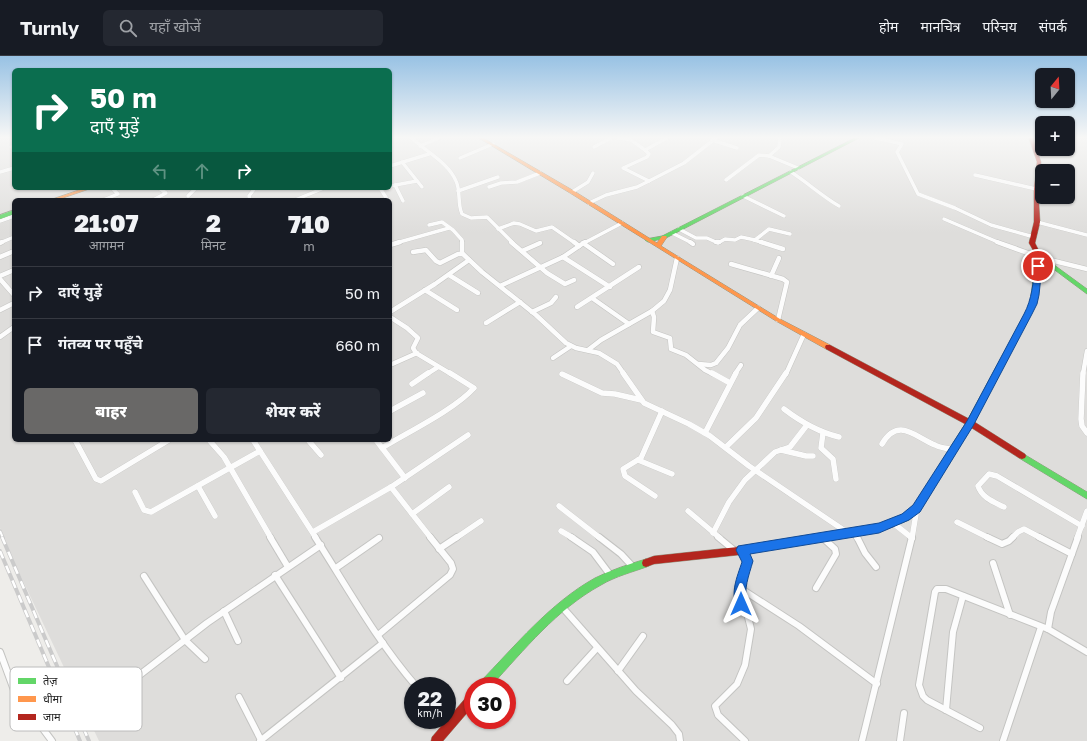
<!DOCTYPE html>
<html lang="hi">
<head>
<meta charset="utf-8">
<style>
	:root { --surface:#171b24; --page:#242831; --text:#f1f3f6; --muted:#9ea1a6; --line:#363941; --accent:#696867 }
	body { margin:0; font-family:"Golos Text","Noto Sans Devanagari",sans-serif; background:var(--page); color:var(--text); height:100vh; display:flex; flex-direction:column; font-size:15px; white-space:nowrap }
	* { box-sizing:border-box; margin:0 }
	p { font-size:13px; color:var(--muted) }
	.icon { flex:none; width:22px; height:22px; fill:none; stroke:currentColor; stroke-width:2; stroke-linecap:round; stroke-linejoin:round }
	.map { position:relative; flex:1; overflow:hidden }
	.panel { position:absolute; left:12px; top:142px; width:380px; height:244px; display:flex; flex-direction:column; background:var(--surface); border-radius:6px; box-shadow:0 1px 3px #0004 }
	.panel>* { flex:none }
	.hud { position:absolute; left:12px; top:12px; width:380px; height:122px; border-radius:6px; box-shadow:0 1px 3px #0004; background:#0b6e4f; color:#fff; overflow:hidden }
	.needle { width:26px; rotate:18deg }
	.buttons { position:absolute; left:1035px; top:12px; display:grid; gap:8px }
	.buttons a { display:grid; place-items:center; width:40px; height:40px; border-radius:6px; background:var(--surface); box-shadow:0 1px 3px #0004; font-size:20px }
	.speed { position:absolute; left:404px; top:621px; display:flex; gap:8px; font-size:20px; font-weight:700; text-align:center }
	.speed>* { display:grid; place-content:center; width:52px; height:52px; border-radius:50%; background:var(--surface); box-shadow:0 1px 3px #0004; line-height:1 }
	.speed small { font-size:10px; font-weight:400 }
	.speed .limit { border:6px solid #d22; background:#fff; color:#111 }
	.pin { position:absolute; display:grid; place-items:center; width:34px; height:34px; color:#fff; margin:-17px; border:2px solid #fff; border-radius:50%; box-shadow:0 1px 4px #0007 }
	.me { position:absolute; width:44px; margin:-22px; rotate:0deg; stroke-linejoin:round; filter:drop-shadow(0 0 3px #0008) }
	.turn { display:flex; align-items:center; gap:14px; height:84px; padding:0 12px; font-size:18px }
	.turn .icon { width:52px; height:52px; stroke-width:2.5 }
	.turn b { display:block; font-size:28px; line-height:34px }
	.lanes { display:flex; align-items:center; height:38px; padding:0 12px; background:#0003; justify-content:center; gap:20px; direction:ltr }
	.lanes .off { opacity:.35 }
	.eta { display:flex; justify-content:space-evenly; align-items:center; height:68px; text-align:center }
	.eta b { font-size:24px; font-weight:800; line-height:28px }
	.primary-button { display:flex; gap:8px; margin-top:auto; padding:8px 12px }
	.primary-button a { flex:1; height:46px; border-radius:6px; background:var(--accent); color:#fff; font-size:16px; font-weight:800; line-height:46px; text-align:center }
	.primary-button a+a { background:var(--page); color:var(--text) }
	ul { padding:0; list-style:none }
	li { display:flex; align-items:center; gap:12px; height:52px; padding:0 12px; border-top:1px solid var(--line) }
	li div { flex:1 }
	li b { display:block; font-size:15px }
	li em { font-style:normal }
	header { display:flex; align-items:center; gap:24px; box-sizing:border-box; height:56px; padding:0 20px; background:var(--surface); border-bottom:1px solid var(--line) }
	header strong { font-size:19px }
	nav { display:flex; gap:22px; margin-inline-start:auto; font-size:14px }
	.search { width:280px; height:36px; background:var(--page); display:flex; align-items:center; gap:10px; box-sizing:border-box; padding:0 14px; border-radius:6px; color:var(--muted); font-size:15px }
	.map>svg:first-child { display:block }
</style>
</head>
<body>
<header>
<strong>Turnly</strong>
<div class="search"><svg class="icon" aria-label="search" viewBox="0 0 24 24"><circle cx="10" cy="10" r="6"/><path d="M15 15l6 6"/></svg>यहाँ खोजें</div>
<nav><a>होम</a><a>मानचित्र</a><a>परिचय</a><a>संपर्क</a></nav>
</header>
<div class="map">
<svg width="1087" height="685" viewBox="0 0 1087 685">
	<rect width="100%" height="100%" fill="#eeedea"/>
	<path fill="#dedddb" fill-rule="evenodd" d="M0,82H14V132H390V82H1042V93H1068V82H1087V685H99L13,504L0,472ZM1042,115H1068V141H1042ZM14,144H390V384H14ZM413,630H447V664H413ZM473,630H507V664H473Z"/>
	<g fill="none" stroke-linecap="round" stroke-linejoin="round">
		<g stroke="#c4c4c2" stroke-width="4">
			<g id="street-far3">
				<path d="M412,82C426,96 448,106 456,125C461,135 457,147 462,158L471,162L487,161L513,187"/>
				<path d="M618,82L631,84L645,94"/>
				<path d="M876,82L902,88L897,96L918,138L955,152L991,169L1034,181"/>
				<path d="M712,84L737,92"/>
				<path d="M420,90L439,82"/>
				<path d="M11,91L14,90"/>
				<path d="M594,91L611,82"/>
				<path d="M769,100L779,91L780,82"/>
				<path d="M460,102L493,88"/>
				<path d="M402,106L422,131"/>
				<path d="M390,110L429,98"/>
				<path d="M0,116L14,112"/>
				<path d="M791,116C808,127 822,140 839,150"/>
				<path d="M975,119L1036,133"/>
				<path d="M726,124L759,99L769,100L798,112"/>
				<path d="M649,125L623,112L647,101L649,98L645,94L667,82"/>
				<path d="M395,129L403,145"/>
				<path d="M390,130L417,125"/>
				<path d="M489,131L501,127L517,126L540,117"/>
				<path d="M380,132L387,143"/>
				<path d="M458,135L498,121"/>
				<path d="M572,136L588,126L593,117"/>
				<path d="M188,140L196,132"/>
				<path d="M743,140L784,160"/>
				<path d="M103,144L118,138L112,132"/>
				<path d="M153,144L166,137L159,132"/>
				<path d="M250,144L249,140L255,132"/>
				<path d="M295,144L324,132"/>
				<path d="M589,147L606,139L637,131L649,125L684,107L716,82"/>
				<path d="M944,163L1000,187"/>
				<path d="M0,165L14,160"/>
				<path d="M1037,166L1087,179"/>
				<path d="M429,169L442,166L453,174L462,184V187"/>
				<path d="M498,173L514,167L520,168L536,175L552,171L575,187"/>
				<path d="M679,173L696,182H707L718,187L725,183L735,184L741,181L755,184L769,173L790,178"/>
				<path d="M672,177L692,187"/>
				<path d="M754,184L764,187"/>
				<path d="M0,187L14,181"/>
				<path d="M396,187L449,172"/>
				<path d="M584,187L622,167"/>
			</g>
		</g>
		<g stroke="#c4c4c2" stroke-width="5.5">
			<g id="street-far2">
				<path d="M462,186V197"/>
				<path d="M511,186L547,217L565,228L574,224"/>
				<path d="M574,186L579,190"/>
				<path d="M690,186L693,188"/>
				<path d="M716,186H719"/>
				<path d="M761,186L783,193"/>
				<path d="M997,186L1039,201"/>
				<path d="M0,187L2,186"/>
				<path d="M583,187L613,208"/>
				<path d="M390,189L400,186"/>
				<path d="M522,195L540,187"/>
				<path d="M413,196L426,194L436,205L440,207L458,198H463L482,216L536,259L566,287L576,292L599,297L617,308L624,318"/>
				<path d="M0,201L14,195"/>
				<path d="M563,201L610,231"/>
				<path d="M1042,202L1087,213"/>
				<path d="M731,208L783,223L787,226L778,264"/>
				<path d="M449,219L478,237"/>
				<path d="M0,220L14,214"/>
				<path d="M771,220L779,202"/>
				<path d="M0,223L14,239"/>
				<path d="M500,230L563,201L585,186"/>
				<path d="M425,234L457,254"/>
				<path d="M592,242L629,268"/>
				<path d="M577,251L639,211"/>
				<path d="M0,254L14,247"/>
				<path d="M652,255L654,261L653,276L670,282L671,293L686,299L705,314L713,318"/>
				<path d="M390,256L435,228L469,204"/>
				<path d="M532,256L551,247L556,241"/>
				<path d="M390,261L407,272L418,282L413,292L416,297L451,318"/>
				<path d="M486,267L520,246"/>
				<path d="M0,281L14,271"/>
				<path d="M588,294L601,284L652,255L664,245L670,234L677,202"/>
				<path d="M553,302L571,290"/>
				<path d="M698,308L711,309L716,307L728,292L740,269L758,252"/>
				<path d="M390,309L417,297"/>
				<path d="M427,318L438,311"/>
				<path d="M735,318L741,309"/>
				<path d="M786,318L804,278"/>
				<path d="M1083,318L1087,295"/>
			</g>
		</g>
		<g stroke="#c4c4c2" stroke-width="6">
			<g id="street-far1">
				<path d="M623,317L644,347L689,368L710,380L749,410L848,477"/>
				<path d="M712,317L730,327"/>
				<path d="M1083,317L1081,363L1082,370L1087,377"/>
				<path d="M562,318L602,337L615,338L641,344"/>
				<path d="M412,328L428,317"/>
				<path d="M784,353C801,366 818,376 839,381"/>
				<path d="M390,355L423,337"/>
				<path d="M705,377L736,317"/>
				<path d="M823,377L821,392L833,403L836,423"/>
				<path d="M75,384L96,423L101,425L169,384"/>
				<path d="M209,384L224,401L271,482"/>
				<path d="M253,384L260,395"/>
				<path d="M308,384L321,399"/>
				<path d="M376,384L405,422"/>
				<path d="M882,388C898,361 914,380 935,389C940,392 947,392 953,394"/>
				<path d="M726,391L756,362L786,317"/>
				<path d="M382,392C408,376 454,354 474,332L450,317"/>
				<path d="M781,394L806,400H813"/>
				<path d="M638,404L672,418"/>
				<path d="M198,430L215,460"/>
				<path d="M391,431L431,482"/>
				<path d="M135,436L144,454L151,456L260,395L316,482"/>
				<path d="M655,440L625,420L623,413L641,402L662,355"/>
				<path d="M559,450L600,482"/>
				<path d="M1004,451C994,446 982,442 978,430L989,418L997,420L1082,470"/>
				<path d="M688,455L720,482"/>
				<path d="M412,458L449,431"/>
				<path d="M957,466L989,482"/>
				<path d="M893,467L912,482"/>
				<path d="M561,475L573,482"/>
				<path d="M313,476L391,431L468,379"/>
				<path d="M854,476L857,482"/>
				<path d="M713,477L729,446L745,424L775,396L790,391L807,369"/>
				<path d="M456,482L481,465"/>
				<path d="M912,482L917,452"/>
				<path d="M1012,482L1018,476L1024,473L1041,482"/>
				<path d="M1077,482L1087,455"/>
			</g>
		</g>
		<g stroke="#c4c4c2" stroke-width="8">
			<g id="street">
				<path d="M270,481L288,511"/>
				<path d="M315,481C347,531 377,585 416,630"/>
				<path d="M571,481L593,496L611,520"/>
				<path d="M599,481L621,498L633,511"/>
				<path d="M718,481L735,495"/>
				<path d="M857,481L865,497L876,511"/>
				<path d="M911,481L912,482"/>
				<path d="M987,481L1002,488L1009,485L1013,481"/>
				<path d="M1039,481L1072,498"/>
				<path d="M439,493L457,481"/>
				<path d="M742,494L748,505L739,542L747,557L751,573L745,609L737,628L715,650L718,659L745,685"/>
				<path d="M993,507L1010,559"/>
				<path d="M336,512L379,482"/>
				<path d="M275,519L341,622"/>
				<path d="M144,520L185,584L205,603"/>
				<path d="M740,532L799,570L877,628"/>
				<path d="M816,532L836,498L835,493L823,482"/>
				<path d="M563,552L636,635L672,669L679,678L680,685"/>
				<path d="M224,555L238,585"/>
				<path d="M1048,573L1051,556L1078,481"/>
				<path d="M378,579L450,519L453,513L451,507L430,481"/>
				<path d="M0,596L14,634L52,685"/>
				<path d="M618,615L643,580"/>
				<path d="M567,625L597,592"/>
				<path d="M239,641L261,684"/>
				<path d="M98,651L207,567L321,489"/>
				<path d="M946,654L953,576L963,540"/>
				<path d="M980,672L927,644L923,640L919,629L935,536L937,533H946L1048,573L1087,596"/>
				<path d="M260,685L383,587"/>
				<path d="M862,685L912,481"/>
				<path d="M900,685L904,657"/>
				<path d="M1003,685L1041,571"/>
			</g>
		</g>
		<g stroke="#949783" stroke-width="1">
			<g id="fast">
				<path d="M855,82H859L666,182L648,186L645,184L646,183L662,180Z"/>
				<path d="M14,154V158L0,163V159Z"/>
				<path d="M1039,198L1042,200L1036,248L973,369L920,455L909,464L892,471L889,470L888,467L889,464L903,458L914,449L967,365L1030,248L1036,200Z"/>
				<path d="M1046,203L1087,233V238L1044,206V204Z"/>
				<path d="M1022,397L1087,436V443L1019,402L1018,400L1019,398Z"/>
				<path d="M646,503L649,504L650,507L649,510C633,516 616,520 601,529C557,553 524,594 491,630H479L480,626C515,590 550,547 595,522C611,514 629,508 646,503Z"/>
			</g>
		</g>
		<g stroke="#949783" stroke-width="1">
			<g id="slow">
				<path d="M479,82H483L574,135L657,187L662,180H666L667,181L661,190L780,263L830,289L831,291L830,293H826L776,265L570,137Z"/>
				<path d="M85,132H92L57,144H50Z"/>
			</g>
		</g>
		<g stroke="#949783" stroke-width="1">
			<g id="jam">
				<path d="M1029,82H1033L1041,106L1038,133L1040,166L1035,187L1041,199L1049,205L1046,207L1037,201L1029,187L1034,166V133L1037,106Z"/>
				<path d="M826,289H830L973,365L1025,398L1026,400L1025,402L1022,403L1019,402L967,369L826,293L825,291Z"/>
				<path d="M892,463L895,464L896,467L895,470L879,476L738,499L654,508L646,511L643,510L642,507L643,504L654,500L738,491L879,468Z"/>
				<path d="M473,637V650L443,685H431L432,681L469,638Z"/>
			</g>
		</g>
		<use href="#street-far3" stroke="#fcfcfc" stroke-width="3.5"/>
		<use href="#street-far2" stroke="#fcfcfc" stroke-width="4.5"/>
		<use href="#street-far1" stroke="#fcfcfc" stroke-width="5.5"/>
		<use href="#street" stroke="#fcfcfc" stroke-width="6"/>
		<use href="#fast" fill="#63d668" fill-rule="evenodd"/>
		<use href="#slow" fill="#ff974d" fill-rule="evenodd"/>
		<use href="#jam" fill="#b3261e" fill-rule="evenodd"/>
		<g stroke="#cbcbcb" stroke-width="3.5">
			<path id="rail-far1" d="M0,475L3,482"/>
		</g>
		<g stroke="#cbcbcb" stroke-width="4">
			<g id="rail">
				<path d="M2,481L89,685"/>
				<path d="M0,495L80,685"/>
			</g>
		</g>
		<use href="#rail-far1" stroke="#fff" stroke-width="2" stroke-dasharray="6" stroke-linecap="butt"/>
		<use href="#rail" stroke="#fff" stroke-width="2.5" stroke-dasharray="8" stroke-linecap="butt"/>
	</g>
	<linearGradient id="sky" x2="0" y2="1"><stop stop-color="#98c2e4"/><stop offset="0.46" stop-color="#f7f7f6"/><stop offset="1" stop-color="#f7f7f6" stop-opacity="0"/></linearGradient>
	<rect width="1087" height="177" fill="url(#sky)"/>
	<path fill="#1a73e8" stroke="#114b97" d="M1038,207L1042,210L1039,239L1037,248L1032,258L973,370L920,456L909,464L879,477L750,498L753,505C749,519 743,534 747,548L745,552L741,554L737,552C730,537 737,521 742,506L736,494L738,490L879,467L902,458L913,449L967,365L1024,258C1032,243 1033,227 1035,210Z"/>
	<rect x="10" y="611" width="132" height="64" rx="6" fill="#fff" stroke="#bcbcbc" stroke-width="1"/>
	<rect x="18" y="622" width="18" height="6" fill="#63d668"/>
	<rect x="18" y="640" width="18" height="6" fill="#ff974d"/>
	<rect x="18" y="658" width="18" height="6" fill="#b3261e"/>
	<g font-size="11" fill="#212121">
		<text x="43" y="629">तेज़</text>
		<text x="43" y="647">धीमा</text>
		<text x="43" y="665">जाम</text>
	</g>
</svg>
<div class="buttons">
<a><svg class="needle" viewBox="-14 -14 28 28"><path d="M0-13l5 13h-10z" fill="#e53935"/><path d="M0 13l5-13h-10z" fill="#9ea1a6"/></svg></a>
<a>+</a>
<a>−</a>
</div>
<div class="speed"><div>22<small>km/h</small></div><div class="limit">30</div></div>
<div class="pin" style="left:1038px;top:210px;background:#d93025"><svg class="icon" aria-label="arrive" viewBox="0 0 24 24"><path d="M6 21V4h12l-3 4 3 4H6"/></svg></div>
<svg class="me" style="left:741px;top:548px" viewBox="-20 -20 40 40"><path d="M0-17L14 15 0 8-14 15z" fill="#1a73e8" stroke="#fff" stroke-width="4"/></svg>
<div class="hud">
<div class="turn"><svg class="icon" aria-label="right" viewBox="0 0 24 24"><path d="M7 20v-9h11M14 6l5 5-5 5"/></svg><div><b>50 m</b>दाएँ मुड़ें</div></div>
<div class="lanes"><svg class="icon off" aria-label="left" viewBox="0 0 24 24"><path d="M17 20v-9H6M10 6l-5 5 5 5"/></svg><svg class="icon off" aria-label="ahead" viewBox="0 0 24 24"><path d="M12 20V5M6 11l6-6 6 6"/></svg><svg class="icon" aria-label="right" viewBox="0 0 24 24"><path d="M7 20v-9h11M14 6l5 5-5 5"/></svg></div>
</div>
<section class="panel">
<div class="eta">
<div><b>21:07</b><p>आगमन</p></div>
<div><b>2</b><p>मिनट</p></div>
<div><b>710</b><p>m</p></div>
</div>
<ul>
<li><svg class="icon" aria-label="right" viewBox="0 0 24 24"><path d="M7 20v-9h11M14 6l5 5-5 5"/></svg><div><b>दाएँ मुड़ें</b></div><em>50 m</em></li>
<li><svg class="icon" aria-label="arrive" viewBox="0 0 24 24"><path d="M6 21V4h12l-3 4 3 4H6"/></svg><div><b>गंतव्य पर पहुँचे</b></div><em>660 m</em></li>
</ul>
<div class="primary-button"><a>बाहर</a><a>शेयर करें</a></div>
</section>
</div>
</body>
</html>
